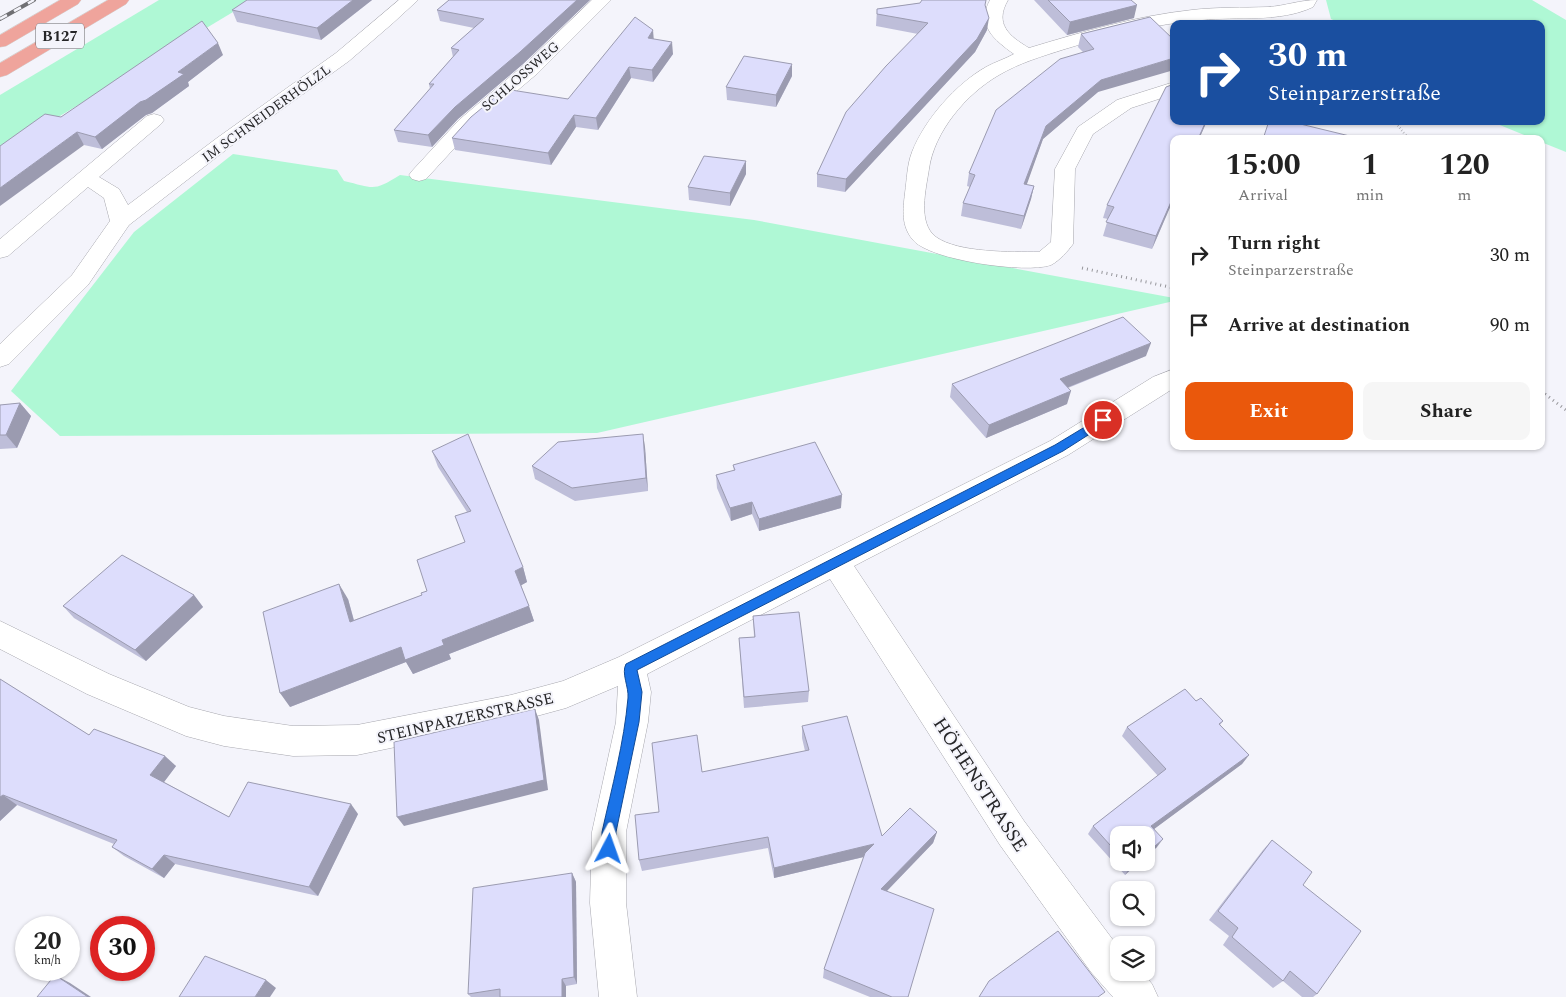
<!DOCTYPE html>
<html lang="en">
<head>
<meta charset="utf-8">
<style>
	:root { --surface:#fff; --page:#f6f6f6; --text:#222; --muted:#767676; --accent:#ea580c }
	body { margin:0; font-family:Spectral,serif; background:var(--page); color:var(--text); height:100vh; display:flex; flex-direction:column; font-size:19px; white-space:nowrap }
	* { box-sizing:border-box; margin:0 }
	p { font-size:16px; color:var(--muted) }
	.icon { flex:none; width:28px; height:28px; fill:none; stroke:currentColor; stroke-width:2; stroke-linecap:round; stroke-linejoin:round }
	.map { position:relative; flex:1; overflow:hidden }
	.panel { position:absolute; left:1170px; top:135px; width:375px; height:315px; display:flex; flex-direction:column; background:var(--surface); border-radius:10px; box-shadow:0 1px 4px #0004 }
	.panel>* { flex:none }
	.hud { position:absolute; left:1170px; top:20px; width:375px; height:105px; border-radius:10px; box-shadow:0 1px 4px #0004; background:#1a4fa0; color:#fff; overflow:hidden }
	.fabs { position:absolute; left:1110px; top:826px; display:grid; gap:10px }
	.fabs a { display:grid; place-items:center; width:45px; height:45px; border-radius:10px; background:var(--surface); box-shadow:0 1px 4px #0004; font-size:25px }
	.speed { position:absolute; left:15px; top:916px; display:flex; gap:10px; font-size:25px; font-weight:700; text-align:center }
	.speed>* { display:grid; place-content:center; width:65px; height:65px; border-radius:50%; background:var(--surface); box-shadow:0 1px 4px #0004; line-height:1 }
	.speed small { font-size:12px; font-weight:400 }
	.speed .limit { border:8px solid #d22; background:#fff; color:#111 }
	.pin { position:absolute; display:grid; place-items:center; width:42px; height:42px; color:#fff; margin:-21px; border:2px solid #fff; border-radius:50%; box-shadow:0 1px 5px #0007 }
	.me { position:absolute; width:55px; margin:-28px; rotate:4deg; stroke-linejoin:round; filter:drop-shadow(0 0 4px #0008) }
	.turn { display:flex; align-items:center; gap:18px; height:105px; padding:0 15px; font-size:22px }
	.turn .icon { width:65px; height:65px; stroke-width:2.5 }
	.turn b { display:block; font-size:35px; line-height:42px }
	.eta { display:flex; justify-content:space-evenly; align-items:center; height:85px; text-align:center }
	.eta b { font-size:30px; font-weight:700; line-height:35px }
	.cta { display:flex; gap:10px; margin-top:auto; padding:10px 15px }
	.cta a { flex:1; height:58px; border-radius:10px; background:var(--accent); color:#fff; font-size:20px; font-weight:700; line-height:58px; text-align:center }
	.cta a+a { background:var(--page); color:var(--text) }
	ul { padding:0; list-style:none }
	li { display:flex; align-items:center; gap:15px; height:70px; padding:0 15px }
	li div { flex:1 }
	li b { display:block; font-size:19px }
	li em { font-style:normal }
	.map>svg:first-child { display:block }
</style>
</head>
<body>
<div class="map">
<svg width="1566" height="997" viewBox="0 0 1566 997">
	<rect width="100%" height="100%" fill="#f4f4fb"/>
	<g fill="#aff8d5">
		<path d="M159,0H253L0,152V95Z"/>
		<path d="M1326,0H1532L1566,20V152L1541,142V139H1534L1490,121H1541V24H1343L1331,19Z"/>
		<path d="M233,154L337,170L344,181C374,188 373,192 400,175L754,220L1174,298V301L597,433L60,436L11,391L134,232Z"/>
	</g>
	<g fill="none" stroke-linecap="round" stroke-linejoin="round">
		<g stroke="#a7a7ae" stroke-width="1">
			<g id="minor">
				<path d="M399,0H418L393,23L349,61L231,146L129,225L88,285L9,364L0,367V344L72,275L110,221L104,198L88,187L8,256L0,258V239L147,116L154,114L161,116L164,120L161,124L99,177L119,189L128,205L217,138L336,53Z"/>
				<path d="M592,0H611L538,73L473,128L426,179L419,181L412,179L409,175L412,171L459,120L524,65Z"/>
				<path d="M990,0H1008C994,24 1009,36 1029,48C1082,32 1136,16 1192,10C1217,7 1243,8 1268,7C1285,6 1300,0 1317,0L1313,7C1279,23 1238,16 1202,20C1155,24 1110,35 1065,49C1043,56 1019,63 999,75C966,94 934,132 929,169C926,189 917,223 936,237C958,253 1012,252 1039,252L1051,242L1055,169L1078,127L1117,100L1174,82V94L1131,108L1093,134L1075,169L1073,244C1068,251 1059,261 1051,265C1027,274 929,260 913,240C901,226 903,210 905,193C907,179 907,165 912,152C925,119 956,84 986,67C995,62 1005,59 1014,54C994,40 976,25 990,0Z"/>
				<path d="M1174,369V388L1068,455L854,566L1024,821L1119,948V972H1142L1152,984L1158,997H1113L1091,972L1000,845L830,579L647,674L651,692L648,722L626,832V903L637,997H599L590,903L592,832L616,722L618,686L566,708L511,723L357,755L293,756L224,746L186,736L87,694L0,649V621L109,674L189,707L224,716L293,726L357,725L511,695L563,681L619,657L1050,441L1153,377Z"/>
			</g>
		</g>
		<g stroke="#d4d4d4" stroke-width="1">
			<g id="major">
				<path d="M60,0H81L78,4L6,46L0,47V35Z"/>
				<path d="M108,0H129L126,4L7,75L0,77V63Z"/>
			</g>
		</g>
		<path stroke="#95959a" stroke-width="2.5" stroke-dasharray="0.5 2.5" stroke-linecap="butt" d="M1394,121L1409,139"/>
		<g stroke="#95959a" stroke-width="3" stroke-dasharray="1 4" stroke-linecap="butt">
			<path d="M1082,268L1174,288"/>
			<path d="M1541,391L1566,410"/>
		</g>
		<use href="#minor" fill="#fff" fill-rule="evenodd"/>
		<use href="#major" fill="#efa49c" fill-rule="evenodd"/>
		<g stroke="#6f6f73" stroke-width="4">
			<path id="rail" d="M0,19L34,0"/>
		</g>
		<use href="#rail" stroke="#f4f4fb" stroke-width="2.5" stroke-dasharray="8" stroke-linecap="butt"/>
	</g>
	<g fill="#bebed9">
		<path d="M247,0H372L321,40L237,22L232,10Z"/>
		<path d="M449,0H590L523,64L458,119L432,147L398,142L394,130L430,89L429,84L453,57L451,48L474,28L440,21L437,10Z"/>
		<path d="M1034,0H1131L1134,18L1067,35Z"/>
		<path d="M920,3L985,7L987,30L975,52L845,192L817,187V174L918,34L876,26L877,9Z"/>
		<path d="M1150,17L1098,92L1043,139L1026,185L1034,186L1031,199L1021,229L961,216L963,203L970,187L967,186L969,173L1083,52L1078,47L1081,34Z"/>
		<path d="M654,39L673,54L653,82L631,78L598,130L576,127L551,165L455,150L452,138L568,99Z"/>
		<path d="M223,55L188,82L189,86L152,113L146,115L102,149L84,145L61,117Z"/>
		<path d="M1174,73V82L1171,81Z"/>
		<path d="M792,76L776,107L727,100L726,87Z"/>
		<path d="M1174,84V121H1207L1199,139H1174V198L1152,249L1103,236L1108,219L1103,218L1107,205L1166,87Z"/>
		<path d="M746,161V174L730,206L689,200L688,187Z"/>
		<path d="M1146,356L1068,388L1067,404L986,438L950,397L952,384Z"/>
		<path d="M20,403L31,416L17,448L0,449V405Z"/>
		<path d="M645,447L648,491L575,501L535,479L532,466Z"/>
		<path d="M432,451L523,567L527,582L521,585L534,621L449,654L451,659L413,674L406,662L290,707L348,599L354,620L422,595L427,591L465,542L467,512L438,467Z"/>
		<path d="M733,465L841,508L759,531L752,514L731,521L717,488L716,475L734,471Z"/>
		<path d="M194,595L203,607L146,661L74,618L63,606Z"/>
		<path d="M753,616L809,691L808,702L744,708L739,638L754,637Z"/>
		<path d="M0,679L89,735L176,766L164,782L229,817L358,814L318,896L175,864L164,878L124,856L112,847L114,844L17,805L0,821Z"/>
		<path d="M1196,701L1223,721L1220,725L1249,755L1242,764L1154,829L1157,847L1146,857V835H1119V862H1139L1125,875L1088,834L1093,826L1158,776L1122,736L1127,727Z"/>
		<path d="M802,726L882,836L937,832L933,843L887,891L908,997H870L823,978L824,969L864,857L774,878L768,848L642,871L639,860L659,812L702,772L805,751L802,738Z"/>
		<path d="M1272,840L1303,885L1317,994L1313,997H1302L1283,981L1273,988L1223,945L1229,936L1209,920L1263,850Z"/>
		<path d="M572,873L576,882L577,984L566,986V997H471L468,994Z"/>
	</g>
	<g fill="#9b9bb0">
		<path d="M353,0H372L321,40L317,28Z"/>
		<path d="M577,0H590L523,64L458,119L432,147L428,135L455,107Z"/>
		<path d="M1137,5L1134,18L1067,35L1070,22Z"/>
		<path d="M989,18L987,30L975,52L845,192L846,179Z"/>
		<path d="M653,30L654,42L648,38Z"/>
		<path d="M672,42L673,54L653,82L652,70Z"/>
		<path d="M218,43L223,55L188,82L189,86L152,113L146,115L102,149L95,137L178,72Z"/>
		<path d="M1174,58V70L1098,92L1043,139L1022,198L1024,184L1046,126L1101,80Z"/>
		<path d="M792,64V76L776,107V95Z"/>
		<path d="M629,67L631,78L598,130L596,118Z"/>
		<path d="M574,115L576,127L551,165L548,153Z"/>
		<path d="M1206,121H1207L1199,139H1198Z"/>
		<path d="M77,132L84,145L0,206V188Z"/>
		<path d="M746,161V174L730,206V193Z"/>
		<path d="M1034,186L1031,199L1021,229L1024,216Z"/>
		<path d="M1174,195V198L1152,249L1156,236Z"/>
		<path d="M1151,343L1146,356L1056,392L1060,379Z"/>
		<path d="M1071,391L1067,404L986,438L989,425Z"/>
		<path d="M20,403L31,416L17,448L6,435Z"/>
		<path d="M643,434L645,447L648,491L646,478Z"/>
		<path d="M842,495L841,508L759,531V519Z"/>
		<path d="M752,502V514L731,521L730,508Z"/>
		<path d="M523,567L527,582L520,586L515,571Z"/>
		<path d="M339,584L348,599L358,636L350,622Z"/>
		<path d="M194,595L203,607L146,661L135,650Z"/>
		<path d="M529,606L534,621L449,654L451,659L413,674L406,662L290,707L280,693L401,647L442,640Z"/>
		<path d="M535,709L539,720L548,790L404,826L397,817Z"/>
		<path d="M1249,755L1242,764L1146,835L1151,826Z"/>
		<path d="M165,756L176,766L161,786L150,775Z"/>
		<path d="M3,795L17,805L0,821V797Z"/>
		<path d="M351,804L358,814L318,896L309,887Z"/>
		<path d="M937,832L933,843L879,899L881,889Z"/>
		<path d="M1163,839L1157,847L1146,857V854Z"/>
		<path d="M874,844L872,855L774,878V868Z"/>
		<path d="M164,855L175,864L164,878L152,869Z"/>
		<path d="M1136,862H1139L1125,875L1130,867Z"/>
		<path d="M572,873L576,882L577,984L574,977Z"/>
		<path d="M55,975L70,983L91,997H88Z"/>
		<path d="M562,979L566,986V997H562Z"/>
		<path d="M266,980L276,988L270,997H255Z"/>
	</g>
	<g fill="#ddddfc" stroke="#9b9bb0">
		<path d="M247,0H353L317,28L232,10Z"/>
		<path d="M449,0H577L520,52L455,107L428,135L394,130L434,84H429L459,50L451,48L484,19L437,10Z"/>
		<path d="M922,0H986L985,5L989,18L977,39L846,179L817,174L846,112L886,66L928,23L877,14V9L920,3Z"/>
		<path d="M1048,0H1131L1137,5L1070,22Z"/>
		<path d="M635,17L653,30L648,38L672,42L652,70L629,67L596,118L574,115L548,153L452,138L471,117L505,89L568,99Z"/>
		<path d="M1150,17L1174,40V58L1101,80L1046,126L1024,184L1034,186L1024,216L963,203L975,175L969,173L996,110L1060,59L1094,49L1081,34Z"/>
		<path d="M202,21L218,43L178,72L184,74L146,100L140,102L95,137L77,132L0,188V146L45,114L61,117Z"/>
		<path d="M744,56L792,64L776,95L726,87Z"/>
		<path d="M1174,84V121H1206L1198,139H1174V195L1156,236L1106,222L1114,207L1107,205L1166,87Z"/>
		<path d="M1269,121H1288L1362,139H1263Z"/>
		<path d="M704,156L746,161L730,193L688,187Z"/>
		<path d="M1123,317L1151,343L1060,379L1071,391L989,425L952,384Z"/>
		<path d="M20,403L6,435H0V405Z"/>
		<path d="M468,434L523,567L515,571L529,606L442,640L444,645L405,660L401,647L280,693L263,612L339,584L350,622L422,595L421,593L427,591L417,560L465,542L455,516L471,511L432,451Z"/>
		<path d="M643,434L646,478L572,488L532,466L558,442Z"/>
		<path d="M815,442L842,495L759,519L752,502L730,508L716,475L735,470L733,465Z"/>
		<path d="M122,555L194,595L135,650L63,606Z"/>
		<path d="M799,612L809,691L744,697L739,638L755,637L753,616Z"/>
		<path d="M0,679L89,735L94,729L165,756L150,775L229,817L248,782L351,804L309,887L164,855L152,869L112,847L117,840L3,795L0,797Z"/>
		<path d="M1185,689L1196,701L1201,698L1223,721L1219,724L1249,755L1151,826L1163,839L1146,854V835H1119V855L1093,826L1166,769L1127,727Z"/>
		<path d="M535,709L544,780L397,817L394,742Z"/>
		<path d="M847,716L882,836L910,808L937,832L881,889L934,909L908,997H892L824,969L865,853L874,844L774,868L768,837L639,860L635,815L659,812L652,743L697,735L702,772L809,750L802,726Z"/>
		<path d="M1272,840L1312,872L1303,885L1361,931L1317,994L1290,971L1283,981L1232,937L1238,928L1218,911Z"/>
		<path d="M1126,862H1136L1130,867Z"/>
		<path d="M572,873L574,977L562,979V997H500V989L468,994L473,888Z"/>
		<path d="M1058,931L1105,992L1098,997H979L989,981Z"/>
		<path d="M205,956L266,980L255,997H179Z"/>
		<path d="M55,975L88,997H37Z"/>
	</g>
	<path fill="#1a73e8" stroke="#114b97" d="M1103,416L1107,417L1109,420L1107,423L1063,451L637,670L642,692L639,722L616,832V849L614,854L609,856L604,854L602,849V832C612,787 624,743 628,698C629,687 621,673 626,664L1055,445Z"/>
	<g text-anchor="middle" stroke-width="4" stroke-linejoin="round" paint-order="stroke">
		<g font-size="14" fill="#262628" stroke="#f4f4fb">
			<text transform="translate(520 76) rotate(-41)" y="5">SCHLOSSWEG</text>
			<text transform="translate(266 113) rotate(-36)" y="5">IM SCHNEIDERHÖLZL</text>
		</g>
		<rect fill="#f4f4fb" stroke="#646467" stroke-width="1" x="36" y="23.5" width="48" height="25" rx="4"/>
		<g font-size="15" font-weight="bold" fill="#262628">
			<text x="60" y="41">B127</text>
		</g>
		<g font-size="16" fill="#262628" stroke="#f4f4fb">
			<text transform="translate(465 717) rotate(-13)" y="6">STEINPARZERSTRASSE</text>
		</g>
		<g font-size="19" fill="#262628" stroke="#f4f4fb">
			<text transform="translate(981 784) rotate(57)" y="7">HÖHENSTRASSE</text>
		</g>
	</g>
</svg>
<div class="fabs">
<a><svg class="icon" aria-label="sound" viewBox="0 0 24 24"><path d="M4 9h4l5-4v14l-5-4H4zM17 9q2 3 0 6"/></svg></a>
<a><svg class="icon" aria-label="search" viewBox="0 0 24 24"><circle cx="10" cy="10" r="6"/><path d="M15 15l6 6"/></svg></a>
<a><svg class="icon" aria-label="layers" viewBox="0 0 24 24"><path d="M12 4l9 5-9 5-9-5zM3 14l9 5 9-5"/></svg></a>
</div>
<div class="speed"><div>20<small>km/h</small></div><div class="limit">30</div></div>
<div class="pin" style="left:1103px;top:420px;background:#d93025"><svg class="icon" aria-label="arrive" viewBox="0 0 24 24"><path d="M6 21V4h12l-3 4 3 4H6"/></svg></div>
<svg class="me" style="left:609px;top:849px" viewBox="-20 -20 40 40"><path d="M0-17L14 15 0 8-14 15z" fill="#1a73e8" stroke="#fff" stroke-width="4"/></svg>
<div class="hud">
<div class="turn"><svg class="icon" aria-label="right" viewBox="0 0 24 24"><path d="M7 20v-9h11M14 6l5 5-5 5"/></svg><div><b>30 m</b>Steinparzerstraße</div></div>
</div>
<section class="panel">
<div class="eta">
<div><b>15:00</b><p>Arrival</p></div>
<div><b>1</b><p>min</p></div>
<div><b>120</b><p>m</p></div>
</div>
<ul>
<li><svg class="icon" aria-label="right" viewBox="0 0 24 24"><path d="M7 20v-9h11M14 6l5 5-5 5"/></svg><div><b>Turn right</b><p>Steinparzerstraße</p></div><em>30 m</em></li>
<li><svg class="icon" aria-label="arrive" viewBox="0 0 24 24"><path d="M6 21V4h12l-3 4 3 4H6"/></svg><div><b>Arrive at destination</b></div><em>90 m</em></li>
</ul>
<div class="cta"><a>Exit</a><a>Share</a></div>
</section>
</div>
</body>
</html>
